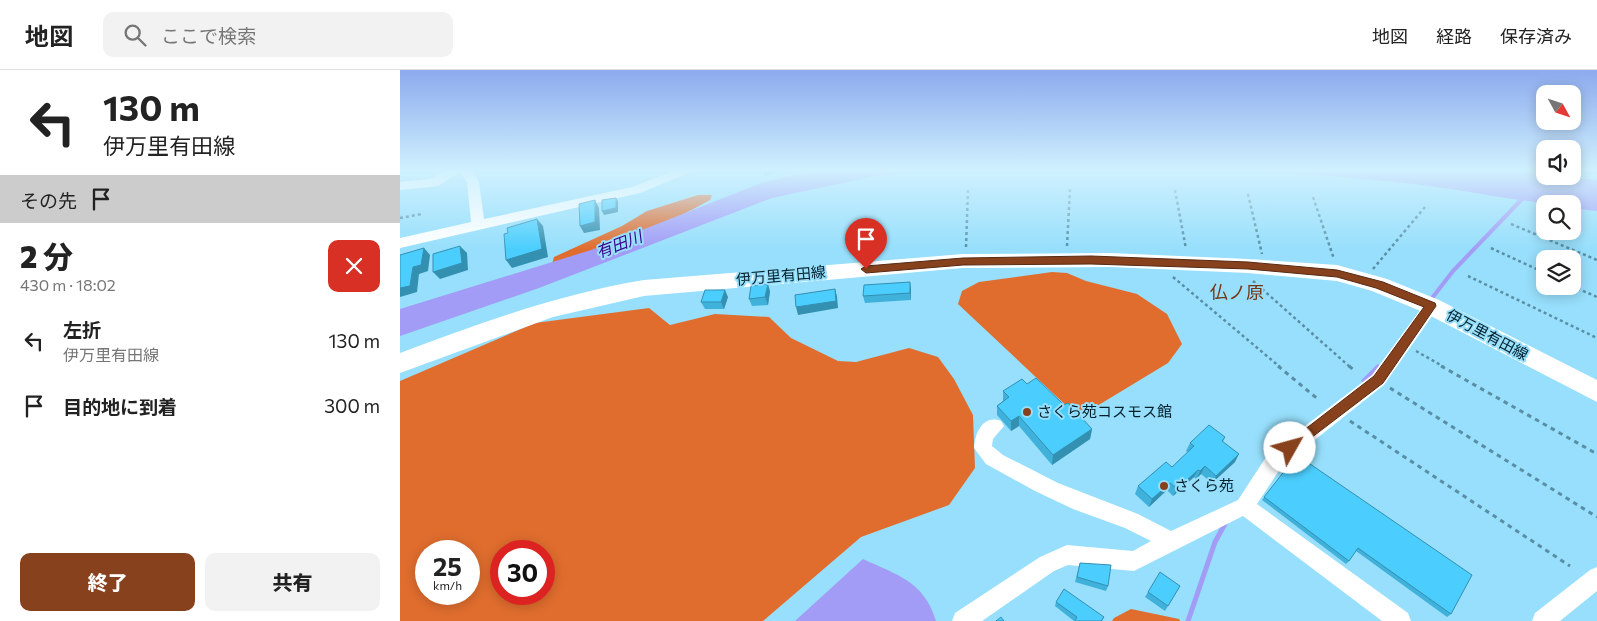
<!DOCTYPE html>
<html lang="ja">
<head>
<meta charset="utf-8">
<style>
	:root { --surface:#fff; --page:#f2f2f2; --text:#222; --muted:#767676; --line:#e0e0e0; --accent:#87411c }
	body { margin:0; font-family:Commissioner,"Noto Sans JP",sans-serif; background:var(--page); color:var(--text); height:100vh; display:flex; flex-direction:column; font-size:19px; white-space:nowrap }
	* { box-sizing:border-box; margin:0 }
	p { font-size:16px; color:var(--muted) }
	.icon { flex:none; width:28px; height:28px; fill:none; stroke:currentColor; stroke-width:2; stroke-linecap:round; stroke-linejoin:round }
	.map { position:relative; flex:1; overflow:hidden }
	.side { display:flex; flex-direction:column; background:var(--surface); width:400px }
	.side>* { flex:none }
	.hud { background:#fff; color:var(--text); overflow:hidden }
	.needle { width:32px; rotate:130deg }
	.tools { position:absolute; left:1136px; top:15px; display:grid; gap:10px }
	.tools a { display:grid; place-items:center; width:45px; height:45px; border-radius:10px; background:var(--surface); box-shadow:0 2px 12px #0003; font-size:25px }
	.speed { position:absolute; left:15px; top:470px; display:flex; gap:10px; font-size:25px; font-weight:700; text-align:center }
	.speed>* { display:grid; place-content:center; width:65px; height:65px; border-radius:50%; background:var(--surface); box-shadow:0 2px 12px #0003; line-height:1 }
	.speed small { font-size:12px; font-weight:400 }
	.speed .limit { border:8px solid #d22; background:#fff; color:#111 }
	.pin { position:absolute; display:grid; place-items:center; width:42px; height:42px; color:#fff; margin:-51px -21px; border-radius:50% 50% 50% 0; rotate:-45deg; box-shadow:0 0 5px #0007 }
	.pin .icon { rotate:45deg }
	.me { position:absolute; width:55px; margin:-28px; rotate:52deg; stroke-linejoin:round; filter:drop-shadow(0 0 4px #0008) }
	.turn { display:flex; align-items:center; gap:18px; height:105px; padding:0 20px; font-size:22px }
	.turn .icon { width:65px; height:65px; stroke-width:2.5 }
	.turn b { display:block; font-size:35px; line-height:42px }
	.then { display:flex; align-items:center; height:48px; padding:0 20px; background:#0003; gap:10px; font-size:19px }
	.round { display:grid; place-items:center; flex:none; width:52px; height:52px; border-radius:10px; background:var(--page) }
	.head { display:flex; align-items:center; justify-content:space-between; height:85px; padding:0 20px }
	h1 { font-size:30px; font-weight:800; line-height:38px }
	.primary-button { display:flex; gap:10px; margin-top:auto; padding:10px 20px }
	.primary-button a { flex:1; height:58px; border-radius:10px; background:var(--accent); color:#fff; font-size:20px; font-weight:800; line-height:58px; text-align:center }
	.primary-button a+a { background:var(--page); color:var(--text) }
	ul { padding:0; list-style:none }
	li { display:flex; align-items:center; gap:15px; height:65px; padding:0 20px }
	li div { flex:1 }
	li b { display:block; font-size:19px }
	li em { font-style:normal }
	header { display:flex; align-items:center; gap:30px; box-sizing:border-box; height:70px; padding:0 25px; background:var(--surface); border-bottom:1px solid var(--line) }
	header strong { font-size:24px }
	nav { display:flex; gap:28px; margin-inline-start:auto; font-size:18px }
	.search { width:350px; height:45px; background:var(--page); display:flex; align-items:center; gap:12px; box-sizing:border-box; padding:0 18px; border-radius:10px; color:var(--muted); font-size:19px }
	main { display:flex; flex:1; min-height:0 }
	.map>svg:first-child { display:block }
</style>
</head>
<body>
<header>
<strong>地図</strong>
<div class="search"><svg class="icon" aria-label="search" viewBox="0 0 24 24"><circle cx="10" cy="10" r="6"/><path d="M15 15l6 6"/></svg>ここで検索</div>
<nav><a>地図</a><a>経路</a><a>保存済み</a></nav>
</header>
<main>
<section class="side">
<div class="hud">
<div class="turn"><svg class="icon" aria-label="left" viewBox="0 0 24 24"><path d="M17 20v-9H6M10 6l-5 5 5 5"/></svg><div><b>130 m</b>伊万里有田線</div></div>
<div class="then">その先<svg class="icon" aria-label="arrive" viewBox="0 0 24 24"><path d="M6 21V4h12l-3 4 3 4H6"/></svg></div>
</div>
<div class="head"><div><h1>2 分</h1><p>430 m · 18:02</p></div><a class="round" style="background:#d93025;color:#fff"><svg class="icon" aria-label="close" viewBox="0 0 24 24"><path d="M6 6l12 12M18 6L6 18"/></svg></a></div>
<ul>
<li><svg class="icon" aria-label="left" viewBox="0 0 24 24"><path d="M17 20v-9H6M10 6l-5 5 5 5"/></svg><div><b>左折</b><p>伊万里有田線</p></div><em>130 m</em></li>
<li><svg class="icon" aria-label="arrive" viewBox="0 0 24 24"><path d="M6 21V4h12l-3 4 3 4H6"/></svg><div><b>目的地に到着</b></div><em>300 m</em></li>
</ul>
<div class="primary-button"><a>終了</a><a>共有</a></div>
</section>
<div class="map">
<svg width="1197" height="551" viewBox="0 0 1197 551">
	<rect width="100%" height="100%" fill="#97dffc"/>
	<g fill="#e06d2e" fill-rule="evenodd">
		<path d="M298,125H312L310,130C260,159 206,176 152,194L154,187L222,156L247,141Z"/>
		<path d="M652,202L667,203L686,211L737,224L767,244L782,274L768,293L697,336L673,342L558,234L562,221L579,212Z"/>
		<path d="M249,238L270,255L315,244L369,247L391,268L438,291L456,292L509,278L538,287L554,309L573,345L575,398L549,435L461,467L363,551H0V311L135,253ZM26,481H69V524H26ZM101,481H144V524H101Z"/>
		<path d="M731,539L779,549L780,551H712L714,548Z"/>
	</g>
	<g fill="#a29cf6">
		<path d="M414,101H527L475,106L372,128L139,218L0,266V239L191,180L364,112Z"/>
		<path d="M859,101H1117L1197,110V141L1173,138L1172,134C1127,134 1082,123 1037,117C978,109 918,105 859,101Z"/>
		<path d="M463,489C497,505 524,511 536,551H395Z"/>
	</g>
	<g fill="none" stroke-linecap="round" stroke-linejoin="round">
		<path stroke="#a29cf6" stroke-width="4" d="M1029,232L1053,201L1124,127"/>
		<g stroke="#a29cf6" stroke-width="5">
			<path d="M964,311L978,297"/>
			<path d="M788,551L815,472L826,452"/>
		</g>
		<g stroke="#598fa5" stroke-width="2.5" stroke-dasharray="3 3" stroke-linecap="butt">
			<path d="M775,120L786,179"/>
			<path d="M848,124L862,184"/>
			<path d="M913,127L934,189"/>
			<path d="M0,148L22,144"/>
			<path d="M1111,154L1197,190"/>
			<path d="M667,176L670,118"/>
			<path d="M566,177L568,119"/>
			<path d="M1091,178L1145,203"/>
			<path d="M973,199L1025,137"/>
			<path d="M1068,206L1197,268"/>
			<path d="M773,207L880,297"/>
			<path d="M853,211L950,297"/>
			<path d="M1172,216L1197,227"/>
			<path d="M1016,281L1044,297"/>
		</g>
		<g stroke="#598fa5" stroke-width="3" stroke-dasharray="4.5 4.5" stroke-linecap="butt">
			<path d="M878,296L919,330"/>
			<path d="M949,296L955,301"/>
			<path d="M1041,296L1197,384"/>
			<path d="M990,318L1197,447"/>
			<path d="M950,351L1170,496"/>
		</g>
		<g fill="#fff" fill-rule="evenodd">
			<path d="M45,101H73L79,112L84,149L232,117L274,101H293L240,123L0,178V168L71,152L67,112L60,102L38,116L0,120V112L30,109Z"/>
			<path d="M1031,230L1036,232L1039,236L984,315L882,396L857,434L1008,543L1011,551H982L843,446L734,501L668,495L654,501L582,551H552L555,543L640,487L667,475L733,481L751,471L725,458L673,439L635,421L586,394L574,378C575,363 583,344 601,351L604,356L593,369L592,376L603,385L658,413L738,444L771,461L838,430L868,384L972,305L1026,232Z"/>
			<path d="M1197,497V521L1160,551H1132L1135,543L1190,500Z"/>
		</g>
		<path fill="#fff" fill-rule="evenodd" d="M710,183L848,189L937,195L987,209L1039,230L1197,310V332L1023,242L972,221L937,211L848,203L710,197L563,198L244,226L153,247L0,303V283C80,253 159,224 244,210L563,184Z"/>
	</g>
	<g fill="#40b1da">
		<path d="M511,219V230L465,233L463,226Z"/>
		<path d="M370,221L368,235L352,236L349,229Z"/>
		<path d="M328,227L324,239H305L301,232Z"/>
		<path d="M627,314L664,335L692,359L690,369L652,395L619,356L611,361L597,345V336L603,331V321Z"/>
		<path d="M825,367L823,372L835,392L812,413L801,404L796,409L794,407L773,426L767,420L749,437L735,424L738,416L772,397L788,382L786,381L790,373Z"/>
		<path d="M897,385L1051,544L1047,547L956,481L949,491L946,494L862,430Z"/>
		<path d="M680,493L708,516L706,521L675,512Z"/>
		<path d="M780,516L765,541L745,527L748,522Z"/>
		<path d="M656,532L704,547L702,551H674L655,536Z"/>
	</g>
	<g fill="#3490b1">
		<path d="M363,101H381L365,106Z"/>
		<path d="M216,128L218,131V142L204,145L202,141Z"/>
		<path d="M195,130L199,138L200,160L184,163L180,156Z"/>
		<path d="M137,149L143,156L148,187L112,198L106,190Z"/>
		<path d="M60,176L67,183L68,200L40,209L33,202Z"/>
		<path d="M24,178L30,185L28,201L19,204L17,222L0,227V218Z"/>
		<path d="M510,212L511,219V230L510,223Z"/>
		<path d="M368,214L370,221L368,235L365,227Z"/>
		<path d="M435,219L437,226L438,238L398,245L396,237Z"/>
		<path d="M325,220L328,227L324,239L321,232Z"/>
		<path d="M619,346V356L611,361V351Z"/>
		<path d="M692,359L690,369L652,395L653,385Z"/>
		<path d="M839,384L835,392L812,413L816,406Z"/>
		<path d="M805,396L801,404L796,409L800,401Z"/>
		<path d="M798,400L794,407L773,426L777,419Z"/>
		<path d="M770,413L767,420L749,437L752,429Z"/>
	</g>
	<g fill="#4bcefd" stroke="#3490b1">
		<path d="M216,128V138L202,141V130Z"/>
		<path d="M195,130V152L180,156L179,134Z"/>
		<path d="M137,149L142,179L106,190L104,164L108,163L107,158Z"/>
		<path d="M60,176L62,193L33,202V184Z"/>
		<path d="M24,178L21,195L13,197L10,216L0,218V185Z"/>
		<path d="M510,212V223L463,226L464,215Z"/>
		<path d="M368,214L365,227L349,229L351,216Z"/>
		<path d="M435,219L436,231L396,237L395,225Z"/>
		<path d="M305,220H325L321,232H301Z"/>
		<path d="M636,308L664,335L668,333L692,359L653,385L619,346L611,351L597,336L609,327L603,321L622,309L627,314Z"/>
		<path d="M809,355L825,367L822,371L839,384L816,406L805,396L800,401L798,400L777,419L770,413L752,429L738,416L766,392L772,397L794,376L790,373Z"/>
		<path d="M897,385L1072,505L1051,544L958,478L949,491L864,427Z"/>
		<path d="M680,493L711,495L708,516L677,507Z"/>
		<path d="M760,502L780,516L768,536L748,522Z"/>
		<path d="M664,519L704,547L701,551H675L677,547L656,532Z"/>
		<path d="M601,547L604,551H596Z"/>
	</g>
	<linearGradient id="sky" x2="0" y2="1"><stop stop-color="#8caaee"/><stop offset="0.56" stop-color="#d0f1fe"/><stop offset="1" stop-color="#d0f1fe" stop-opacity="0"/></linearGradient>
	<rect width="1197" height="179" fill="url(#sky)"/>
	<path fill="#87411c" stroke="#582a12" d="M691,186L848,192L937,200L983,212L1035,233L1036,236L983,313L890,384L886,382L884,378L886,374L974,306L1024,237L976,218L937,207L848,199L691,194L563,195L466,203L461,199L466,196L563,188Z"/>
	<g fill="#87411c" stroke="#97dffc" stroke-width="2">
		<circle cx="627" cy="342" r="5"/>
		<circle cx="764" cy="416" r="5"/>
	</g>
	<g text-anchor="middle" stroke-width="4" stroke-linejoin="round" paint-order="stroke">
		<g font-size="15" fill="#02202b" stroke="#97dffc">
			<text transform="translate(381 206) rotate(-5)" y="5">伊万里有田線</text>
			<text transform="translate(1087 265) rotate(28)" y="5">伊万里有田線</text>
		</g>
		<g font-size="15" fill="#02202b" stroke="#97dffc" text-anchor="start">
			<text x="637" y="347">さくら苑コスモス館</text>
			<text x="774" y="421">さくら苑</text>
		</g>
		<g font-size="16" font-style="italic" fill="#37008f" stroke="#97dffc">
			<text transform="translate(219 174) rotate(-21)" y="6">有田川</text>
		</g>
		<g font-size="18" fill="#753613" stroke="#97dffc">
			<text x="837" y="229">仏ノ原</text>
		</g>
	</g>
</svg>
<div class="tools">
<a><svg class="needle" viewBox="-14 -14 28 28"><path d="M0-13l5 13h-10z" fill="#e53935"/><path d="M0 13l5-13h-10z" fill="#767676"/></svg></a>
<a><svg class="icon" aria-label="sound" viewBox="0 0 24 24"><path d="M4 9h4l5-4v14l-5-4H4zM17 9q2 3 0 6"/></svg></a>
<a><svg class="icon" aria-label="search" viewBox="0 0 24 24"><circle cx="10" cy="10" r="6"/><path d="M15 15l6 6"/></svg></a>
<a><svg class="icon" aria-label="layers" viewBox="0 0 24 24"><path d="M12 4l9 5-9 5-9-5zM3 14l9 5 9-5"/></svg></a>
</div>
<div class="speed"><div>25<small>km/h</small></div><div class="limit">30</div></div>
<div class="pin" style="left:466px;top:199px;background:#d93025"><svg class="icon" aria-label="arrive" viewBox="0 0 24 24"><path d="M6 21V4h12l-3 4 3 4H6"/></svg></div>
<svg class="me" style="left:890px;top:378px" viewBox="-20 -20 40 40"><circle r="19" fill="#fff"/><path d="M0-13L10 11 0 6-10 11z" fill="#87411c"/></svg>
</div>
</main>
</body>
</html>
